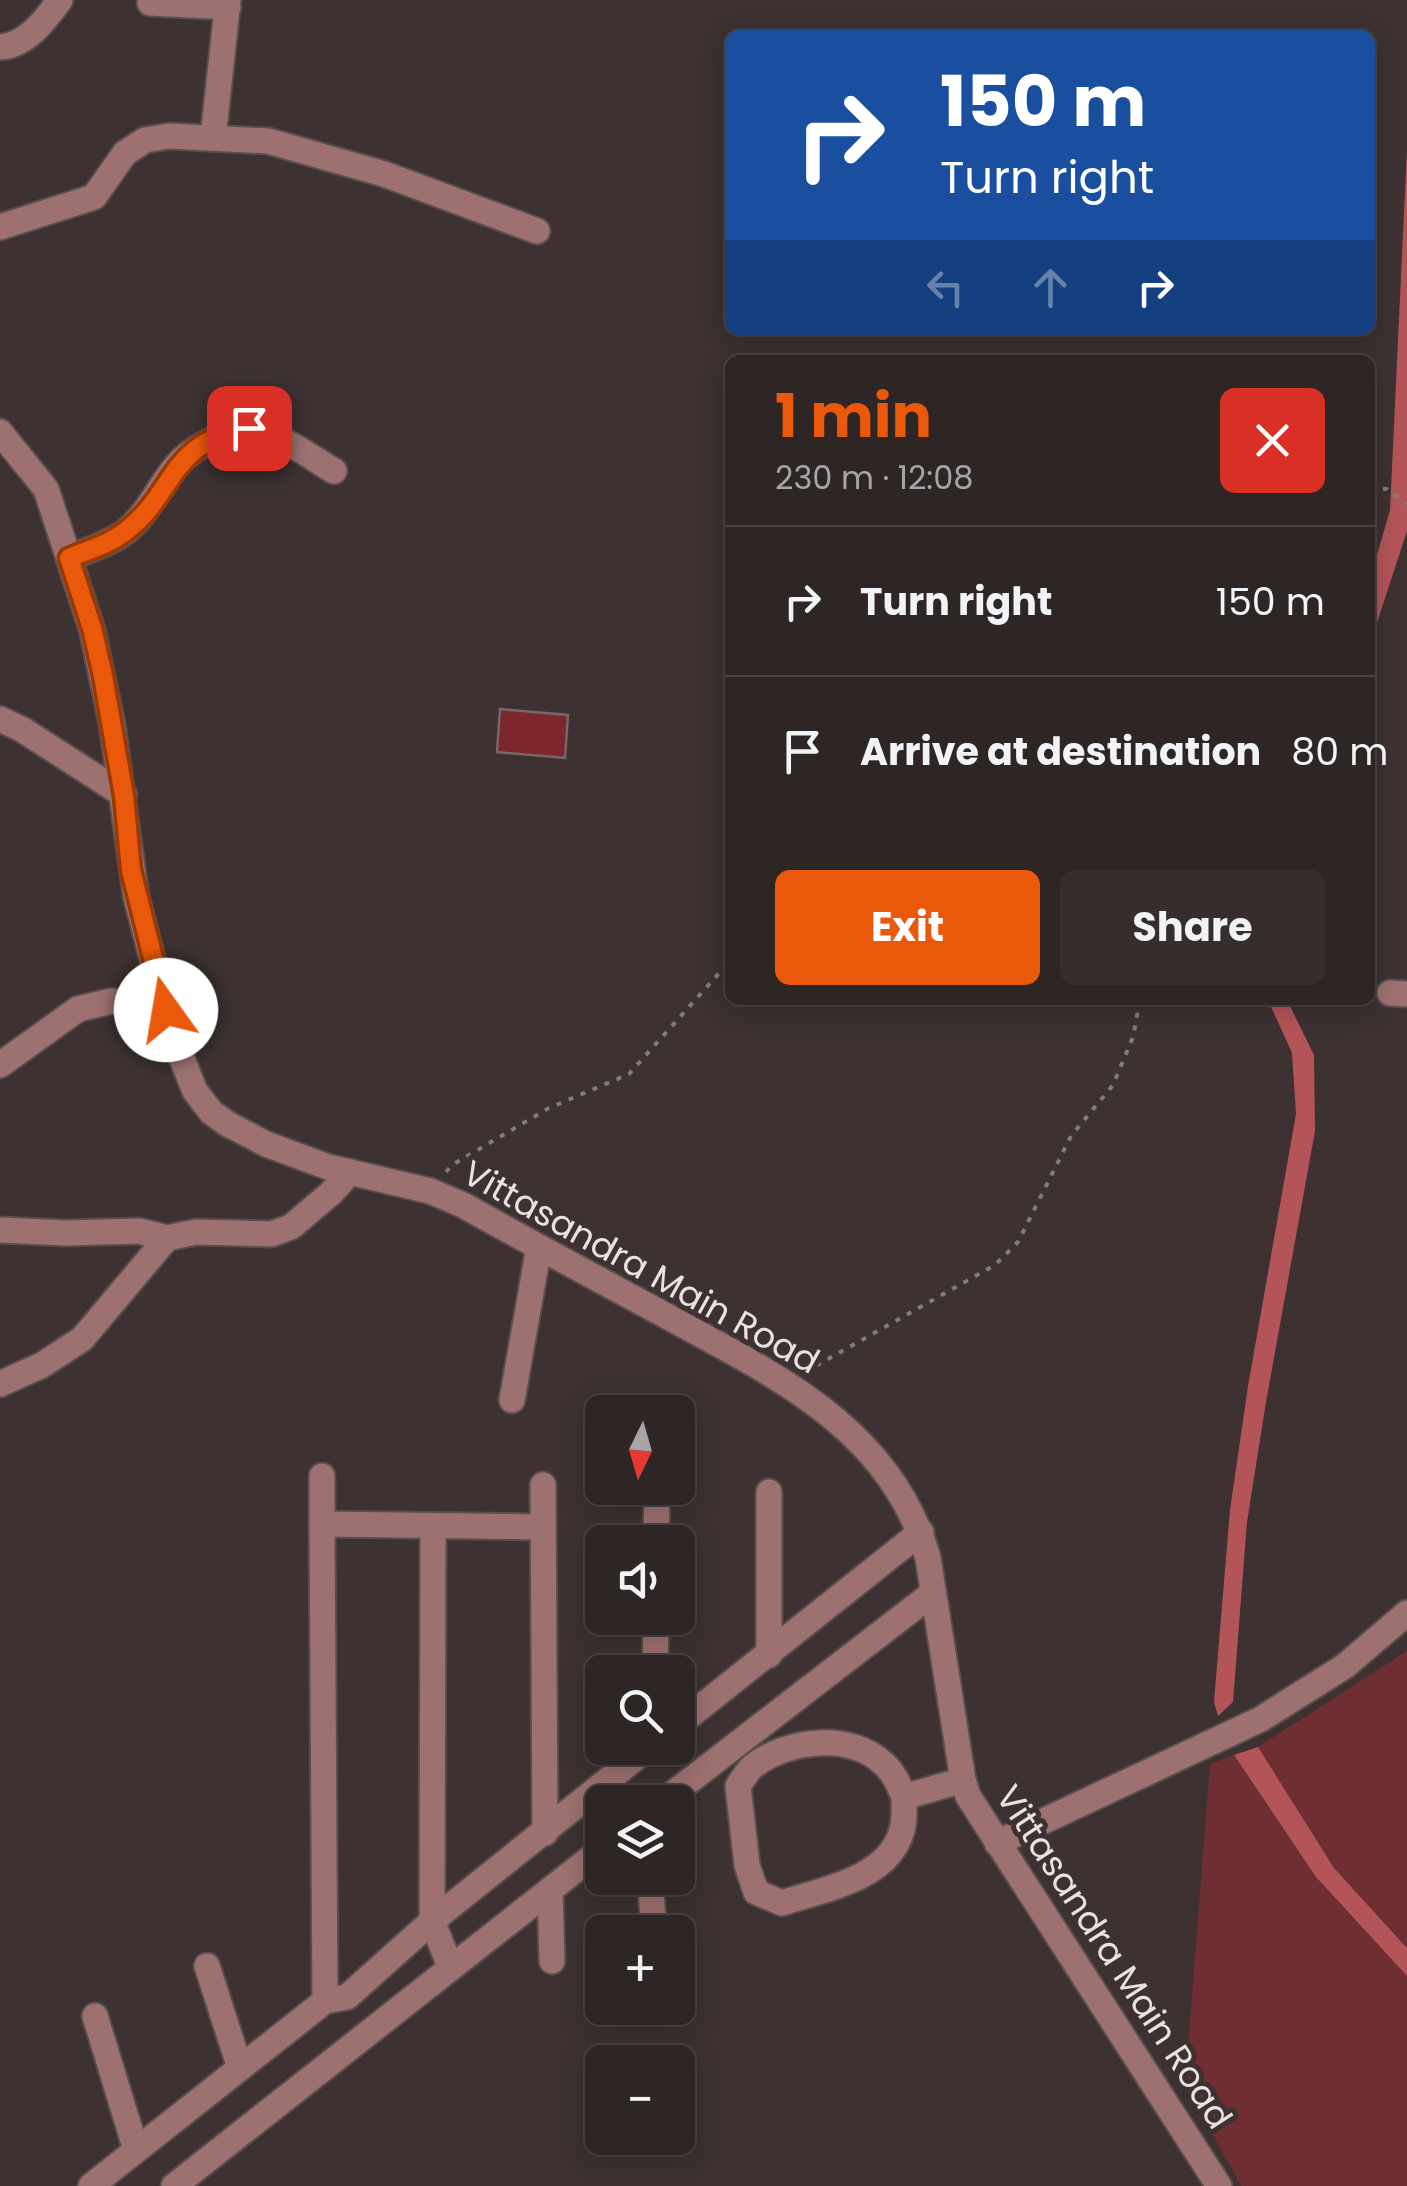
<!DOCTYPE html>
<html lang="en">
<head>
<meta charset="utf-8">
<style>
	:root { --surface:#2e2525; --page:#362d2d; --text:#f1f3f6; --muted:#a7a5a7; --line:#494242; --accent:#ea580c }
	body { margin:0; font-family:Poppins,sans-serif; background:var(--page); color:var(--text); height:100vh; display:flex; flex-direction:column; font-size:38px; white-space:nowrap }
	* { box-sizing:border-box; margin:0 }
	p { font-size:32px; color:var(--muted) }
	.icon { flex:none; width:55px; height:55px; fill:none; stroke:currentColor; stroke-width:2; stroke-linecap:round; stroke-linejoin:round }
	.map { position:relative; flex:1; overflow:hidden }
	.details { position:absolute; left:725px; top:355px; width:650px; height:650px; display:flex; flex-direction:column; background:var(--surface); border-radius:15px; box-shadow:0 5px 25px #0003,0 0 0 2px var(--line) }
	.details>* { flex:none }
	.top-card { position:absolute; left:725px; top:30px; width:650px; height:305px; border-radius:15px; box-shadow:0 5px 25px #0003,0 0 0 2px var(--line); background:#1a4fa0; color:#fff; overflow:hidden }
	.needle { width:65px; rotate:185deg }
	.tools { position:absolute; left:585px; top:1395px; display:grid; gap:20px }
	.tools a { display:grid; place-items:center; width:110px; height:110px; border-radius:15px; background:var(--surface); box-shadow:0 5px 25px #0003,0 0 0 2px var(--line); font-size:50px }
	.pin { position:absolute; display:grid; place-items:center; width:85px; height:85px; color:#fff; margin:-42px; border-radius:20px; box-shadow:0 5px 15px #0006 }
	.me { position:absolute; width:110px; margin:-55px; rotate:347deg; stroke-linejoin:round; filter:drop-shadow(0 0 8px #0008) }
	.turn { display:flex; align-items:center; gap:35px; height:210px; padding:0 50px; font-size:45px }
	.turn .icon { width:130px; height:130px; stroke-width:2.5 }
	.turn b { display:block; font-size:70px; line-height:85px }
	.lanes { display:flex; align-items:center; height:95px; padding:0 50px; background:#0003; justify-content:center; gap:50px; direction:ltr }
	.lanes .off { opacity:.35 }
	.round { display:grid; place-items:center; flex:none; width:105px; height:105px; border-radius:15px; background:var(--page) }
	.overview { display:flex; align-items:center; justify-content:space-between; height:170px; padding:0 50px }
	h1 { font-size:60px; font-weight:700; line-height:75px; color:var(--accent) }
	.cta { display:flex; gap:20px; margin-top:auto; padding:20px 50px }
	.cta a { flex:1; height:115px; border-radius:15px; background:var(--accent); color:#fff; font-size:40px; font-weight:700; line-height:115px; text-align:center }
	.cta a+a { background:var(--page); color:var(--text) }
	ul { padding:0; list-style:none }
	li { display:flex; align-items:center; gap:30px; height:150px; padding:0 50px; border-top:2px solid var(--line) }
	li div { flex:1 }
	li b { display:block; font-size:38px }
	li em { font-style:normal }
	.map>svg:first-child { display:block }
</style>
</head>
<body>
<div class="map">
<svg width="1407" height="2186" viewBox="0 0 1407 2186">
	<rect width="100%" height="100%" fill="#3d3131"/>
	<g fill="#6f2e31">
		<path d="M1407,1651V1948L1334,1868L1258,1747Z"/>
		<path d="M1234,1755L1316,1877L1407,1976V2186H1241L1185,2085L1210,1764Z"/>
	</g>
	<g fill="#b25458">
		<path d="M1407,149V531L1370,644V579L1390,510Z"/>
		<path d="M1268,1000H1287L1314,1055L1315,1131L1266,1402L1247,1522L1233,1702L1218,1716L1214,1702L1230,1510L1248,1386L1296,1114L1292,1053Z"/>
		<path d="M1258,1747L1334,1868L1407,1948V1976L1316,1877L1234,1755Z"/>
	</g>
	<path fill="#7e262e" stroke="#756867" stroke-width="2.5" d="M500,709L568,715L565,758L497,752Z"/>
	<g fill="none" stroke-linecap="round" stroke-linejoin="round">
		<g stroke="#594d4d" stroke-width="29">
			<g id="minor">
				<path d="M150,3L228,7"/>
				<path d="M0,47C26,46 46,19 60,0"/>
				<path d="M213,138L228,0"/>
				<path d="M0,227L94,197L125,153L145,140L169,136L268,141L384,174L537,231"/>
				<path d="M0,432L46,489L92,629L112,724L136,896L172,1034L195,1091L211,1112L226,1123L266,1144L328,1167L430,1191L463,1205C529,1242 596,1278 663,1314C772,1374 891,1427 928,1558L963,1780L968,1796L1219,2186"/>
				<path d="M69,558C88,550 109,544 125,532C148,514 159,486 177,465C185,455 197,448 208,442C258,415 291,445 334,471"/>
				<path d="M0,719L23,730L124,795"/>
				<path d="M1390,993L1407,994"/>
				<path d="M0,1065L78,1009L112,1001L166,1009"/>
				<path d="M0,1230L66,1233L139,1231L167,1238"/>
				<path d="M0,1384L42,1365L82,1339L167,1238L196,1232L271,1234L291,1227L331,1193L350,1172"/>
				<path d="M512,1400L539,1247"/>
				<path d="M322,1476V1524"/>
				<path d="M543,1485L545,1833"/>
				<path d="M433,1526L432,1921L450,1966"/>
				<path d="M543,1527L322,1524L325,2001L347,1997L432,1921L648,1748"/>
				<path d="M656,1542L657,1488"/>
				<path d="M769,1655V1492"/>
				<path d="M655,1672L656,1618"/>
				<path d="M678,1725L921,1532"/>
				<path d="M904,1797C899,1785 894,1773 884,1764C850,1732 787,1739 752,1767C747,1772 742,1780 738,1786L747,1865L756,1892L782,1903C824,1889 889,1879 902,1830C905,1820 904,1807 904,1797L963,1780"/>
				<path d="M662,1802L933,1593"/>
				<path d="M997,1843L1261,1719L1345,1666L1407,1613"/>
				<path d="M650,1878L654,1932"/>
				<path d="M550,1890L552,1961"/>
				<path d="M207,1966L240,2068"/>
				<path d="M95,2016L136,2150"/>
				<path d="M91,2186L325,2001"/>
				<path d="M174,2186L602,1849"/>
			</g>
		</g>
		<g stroke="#857b7b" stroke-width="4" stroke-dasharray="5 8" stroke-linecap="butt">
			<path d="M1370,488L1387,489L1407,504"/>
			<path d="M446,1172L452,1165L549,1108L629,1074L730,961"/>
			<path d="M805,1372L995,1265L1018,1242L1071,1136L1113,1085L1133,1037L1140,1000"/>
		</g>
		<use href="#minor" stroke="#9c7170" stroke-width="25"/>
	</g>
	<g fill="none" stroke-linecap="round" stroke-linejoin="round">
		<g stroke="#983908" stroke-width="25">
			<path id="route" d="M166,1010L131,870L124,796L103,676L92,628L69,558C88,550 110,544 126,531C179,489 166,444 249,428"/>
		</g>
		<use href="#route" stroke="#ea580c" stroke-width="18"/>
	</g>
	<g text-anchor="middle" stroke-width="10" stroke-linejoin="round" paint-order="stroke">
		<g font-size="35" fill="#eae2e2" stroke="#3d3131">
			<text transform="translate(641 1267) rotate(29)" y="12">Vittasandra Main Road</text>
			<text transform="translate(1114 1957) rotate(57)" y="12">Vittasandra Main Road</text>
		</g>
	</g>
</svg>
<div class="tools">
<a><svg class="needle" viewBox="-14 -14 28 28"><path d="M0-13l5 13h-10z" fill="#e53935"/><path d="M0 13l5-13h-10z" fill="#a7a5a7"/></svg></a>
<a><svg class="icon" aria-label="sound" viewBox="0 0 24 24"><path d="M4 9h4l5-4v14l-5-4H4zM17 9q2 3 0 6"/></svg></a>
<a><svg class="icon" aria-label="search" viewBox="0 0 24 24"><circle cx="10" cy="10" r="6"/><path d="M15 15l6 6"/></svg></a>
<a><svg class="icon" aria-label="layers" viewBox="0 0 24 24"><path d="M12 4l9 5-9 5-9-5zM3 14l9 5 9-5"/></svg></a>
<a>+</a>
<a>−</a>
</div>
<div class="pin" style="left:249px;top:428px;background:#d93025"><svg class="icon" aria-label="arrive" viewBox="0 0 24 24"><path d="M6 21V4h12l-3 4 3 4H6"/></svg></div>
<svg class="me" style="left:166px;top:1010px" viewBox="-20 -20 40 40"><circle r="19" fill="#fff"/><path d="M0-13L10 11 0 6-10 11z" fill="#ea580c"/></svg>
<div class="top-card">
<div class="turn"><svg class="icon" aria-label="right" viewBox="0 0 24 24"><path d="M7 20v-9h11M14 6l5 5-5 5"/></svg><div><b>150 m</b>Turn right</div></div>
<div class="lanes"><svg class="icon off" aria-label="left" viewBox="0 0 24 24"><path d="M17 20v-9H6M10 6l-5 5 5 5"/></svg><svg class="icon off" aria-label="ahead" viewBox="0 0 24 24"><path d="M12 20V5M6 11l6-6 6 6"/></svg><svg class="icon" aria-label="right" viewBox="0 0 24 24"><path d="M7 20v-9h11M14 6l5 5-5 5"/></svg></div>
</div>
<section class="details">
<div class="overview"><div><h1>1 min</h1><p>230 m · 12:08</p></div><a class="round" style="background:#d93025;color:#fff"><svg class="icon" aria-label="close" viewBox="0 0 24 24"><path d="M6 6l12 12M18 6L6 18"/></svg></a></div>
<ul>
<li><svg class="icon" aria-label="right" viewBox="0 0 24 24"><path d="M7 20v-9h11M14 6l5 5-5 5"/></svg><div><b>Turn right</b></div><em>150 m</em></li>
<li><svg class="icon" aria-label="arrive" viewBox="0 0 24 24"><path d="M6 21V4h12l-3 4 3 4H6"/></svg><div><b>Arrive at destination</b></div><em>80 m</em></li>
</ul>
<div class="cta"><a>Exit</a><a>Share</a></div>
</section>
</div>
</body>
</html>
